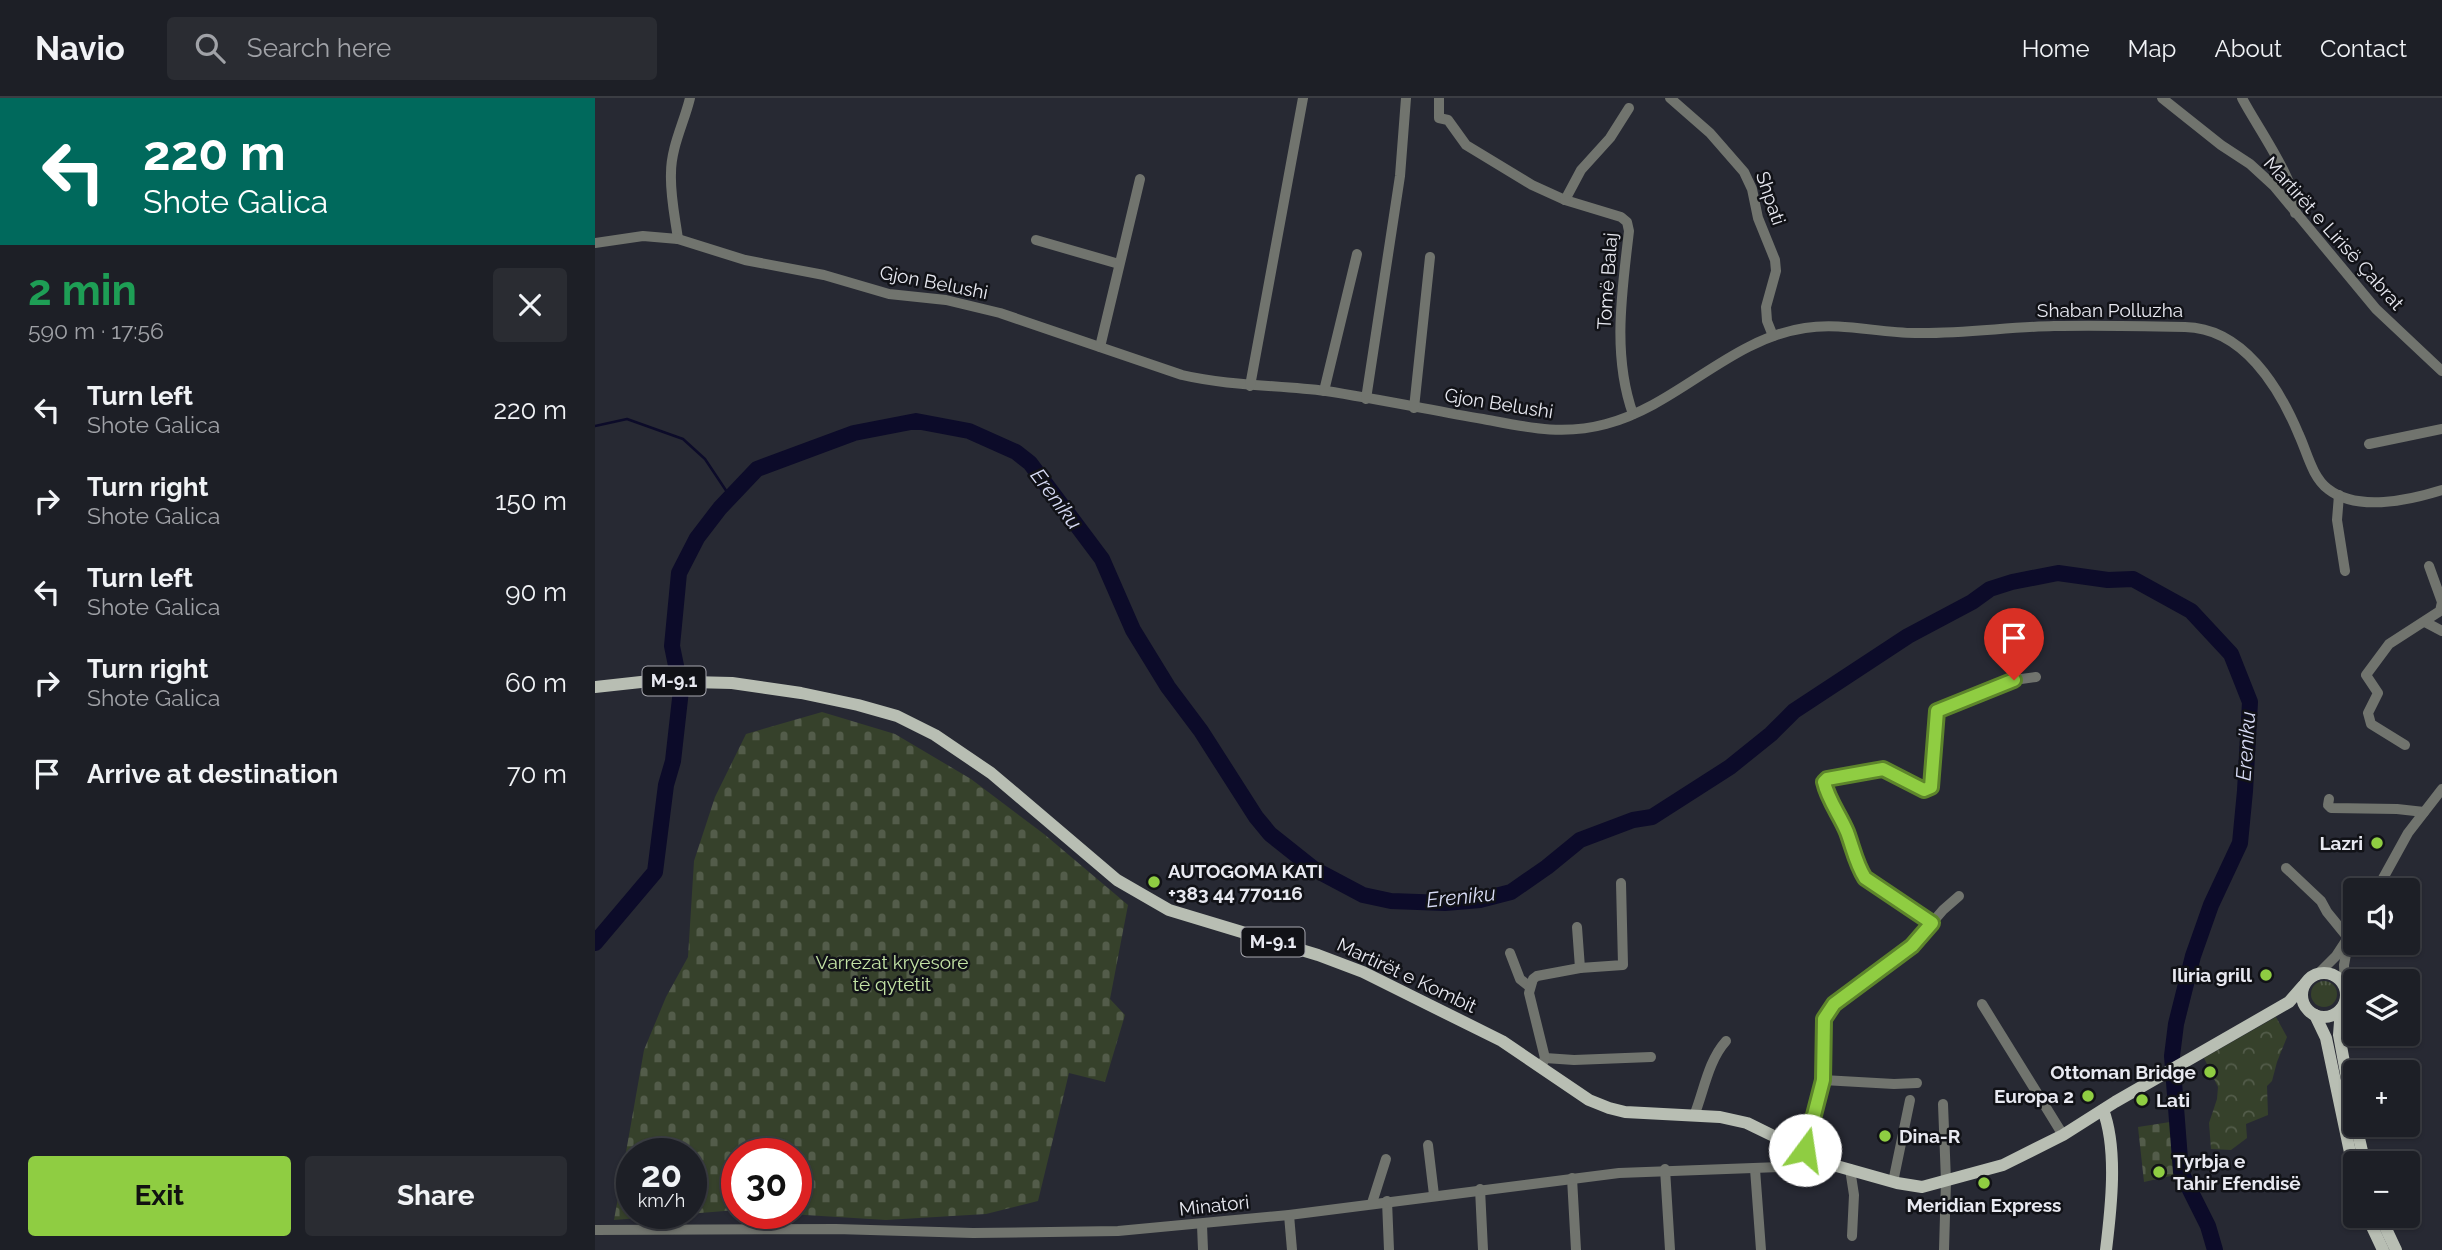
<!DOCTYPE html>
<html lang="en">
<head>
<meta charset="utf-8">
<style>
	:root { --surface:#1d1f26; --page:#2a2c32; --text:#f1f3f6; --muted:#a0a2a7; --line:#3b3d43; --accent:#8fcd42 }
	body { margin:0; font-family:Raleway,sans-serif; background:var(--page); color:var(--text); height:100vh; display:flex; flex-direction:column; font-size:26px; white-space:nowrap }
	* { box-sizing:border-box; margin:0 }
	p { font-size:23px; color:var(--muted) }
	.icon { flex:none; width:38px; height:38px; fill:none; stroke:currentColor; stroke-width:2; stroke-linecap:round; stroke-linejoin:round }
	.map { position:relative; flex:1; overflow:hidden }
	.details { display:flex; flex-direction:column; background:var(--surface); width:595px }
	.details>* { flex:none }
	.banner { background:#00695c; color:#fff; overflow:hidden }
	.controls { position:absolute; left:1748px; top:780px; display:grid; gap:14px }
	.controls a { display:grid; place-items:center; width:77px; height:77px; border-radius:7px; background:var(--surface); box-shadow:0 2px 5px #0004,0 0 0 2px var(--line); font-size:35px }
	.speed { position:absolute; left:21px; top:1040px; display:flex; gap:14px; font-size:35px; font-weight:700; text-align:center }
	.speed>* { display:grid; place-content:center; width:91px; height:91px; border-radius:50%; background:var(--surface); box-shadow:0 2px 5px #0004,0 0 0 2px var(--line); line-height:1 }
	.speed small { font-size:18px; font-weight:400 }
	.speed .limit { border:10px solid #d22; background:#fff; color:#111 }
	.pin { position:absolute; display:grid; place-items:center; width:60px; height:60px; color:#fff; margin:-72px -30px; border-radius:50% 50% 50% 0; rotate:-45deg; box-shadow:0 0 7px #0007 }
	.pin .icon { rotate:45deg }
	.me { position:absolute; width:77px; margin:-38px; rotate:14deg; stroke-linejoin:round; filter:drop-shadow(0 0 5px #0008) }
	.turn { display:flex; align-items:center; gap:24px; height:147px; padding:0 28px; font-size:32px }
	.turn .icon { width:91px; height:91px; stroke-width:2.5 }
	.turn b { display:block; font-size:49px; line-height:60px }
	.round { display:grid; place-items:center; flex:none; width:74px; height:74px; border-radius:7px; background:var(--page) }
	.headline { display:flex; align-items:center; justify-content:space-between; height:119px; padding:0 28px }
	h1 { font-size:42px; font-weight:700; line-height:52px; color:#1e9e55 }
	.primary-button { display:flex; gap:14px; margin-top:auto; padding:14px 28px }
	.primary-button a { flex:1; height:80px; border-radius:7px; background:var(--accent); color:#111; font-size:28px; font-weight:700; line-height:80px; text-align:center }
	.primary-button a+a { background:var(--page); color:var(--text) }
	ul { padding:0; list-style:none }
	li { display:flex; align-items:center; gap:21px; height:91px; padding:0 28px }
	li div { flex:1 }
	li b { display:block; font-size:26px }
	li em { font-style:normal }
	header { display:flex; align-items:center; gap:42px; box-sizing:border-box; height:98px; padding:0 35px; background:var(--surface); border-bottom:2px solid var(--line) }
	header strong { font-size:33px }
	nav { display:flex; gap:38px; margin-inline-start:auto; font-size:24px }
	.search { width:490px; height:63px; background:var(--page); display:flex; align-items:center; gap:18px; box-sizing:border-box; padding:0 24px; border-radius:7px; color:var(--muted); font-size:26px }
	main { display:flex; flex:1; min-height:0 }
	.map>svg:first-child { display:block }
</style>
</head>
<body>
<header>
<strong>Navio</strong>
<div class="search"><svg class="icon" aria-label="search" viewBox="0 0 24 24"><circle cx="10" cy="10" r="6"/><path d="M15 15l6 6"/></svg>Search here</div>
<nav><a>Home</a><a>Map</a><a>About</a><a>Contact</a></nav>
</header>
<main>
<section class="details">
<div class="banner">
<div class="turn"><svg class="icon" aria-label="left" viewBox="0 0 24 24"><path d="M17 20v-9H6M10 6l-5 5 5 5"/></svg><div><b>220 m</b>Shote Galica</div></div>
</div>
<div class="headline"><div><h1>2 min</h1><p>590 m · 17:56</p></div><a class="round"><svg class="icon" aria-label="close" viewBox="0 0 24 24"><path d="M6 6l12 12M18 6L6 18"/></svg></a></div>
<ul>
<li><svg class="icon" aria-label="left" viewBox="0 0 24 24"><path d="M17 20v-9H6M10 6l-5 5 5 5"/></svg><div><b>Turn left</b><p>Shote Galica</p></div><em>220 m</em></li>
<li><svg class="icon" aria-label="right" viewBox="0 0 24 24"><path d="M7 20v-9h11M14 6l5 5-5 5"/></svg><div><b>Turn right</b><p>Shote Galica</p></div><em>150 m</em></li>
<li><svg class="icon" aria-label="left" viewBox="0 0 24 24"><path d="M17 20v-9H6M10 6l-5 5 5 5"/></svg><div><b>Turn left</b><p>Shote Galica</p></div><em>90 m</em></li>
<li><svg class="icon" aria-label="right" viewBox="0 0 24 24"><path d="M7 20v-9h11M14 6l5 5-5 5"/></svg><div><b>Turn right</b><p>Shote Galica</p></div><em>60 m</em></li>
<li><svg class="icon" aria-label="arrive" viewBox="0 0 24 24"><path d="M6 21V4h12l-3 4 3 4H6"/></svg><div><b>Arrive at destination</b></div><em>70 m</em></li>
</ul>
<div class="primary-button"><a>Exit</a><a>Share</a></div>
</section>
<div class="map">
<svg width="1847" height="1152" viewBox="0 0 1847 1152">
	<defs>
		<pattern id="grass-tufts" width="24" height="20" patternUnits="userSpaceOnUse" patternTransform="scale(1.75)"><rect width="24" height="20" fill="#36412b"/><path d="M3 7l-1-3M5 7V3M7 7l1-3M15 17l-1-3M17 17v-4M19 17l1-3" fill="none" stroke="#535c4a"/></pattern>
		<pattern id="cemetery-stones" width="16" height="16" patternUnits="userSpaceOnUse" patternTransform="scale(1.75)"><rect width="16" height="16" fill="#36412b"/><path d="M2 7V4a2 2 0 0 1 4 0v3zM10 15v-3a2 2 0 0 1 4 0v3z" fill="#535c4a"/></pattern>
		<pattern id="park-crowns" width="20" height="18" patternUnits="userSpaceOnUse" patternTransform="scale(1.75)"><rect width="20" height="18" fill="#36412b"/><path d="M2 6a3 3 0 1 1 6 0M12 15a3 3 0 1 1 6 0" fill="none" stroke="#535c4a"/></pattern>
	</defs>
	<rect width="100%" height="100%" fill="#272933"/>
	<circle fill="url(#grass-tufts)" cx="1729" cy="896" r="13"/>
	<g fill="url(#cemetery-stones)" fill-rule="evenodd">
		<path d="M227,614L300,636L376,681L449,736L533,807L515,901L530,917L510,984L474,975L443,1103L391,1116L291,1122L178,1115H201V1055H142V1112L19,1122L49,952L71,899L93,859L99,763L120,699L151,636ZM37,1055H96V1115H37Z"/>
		<path d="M1575,1024L1589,1075L1549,1084L1543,1029Z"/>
	</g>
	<path fill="url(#park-crowns)" d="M1681,919L1692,939L1682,964L1677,983L1672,988L1673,1017L1651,1026L1652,1040L1636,1052L1616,1051L1614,1025L1622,1001L1623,989L1609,960Z"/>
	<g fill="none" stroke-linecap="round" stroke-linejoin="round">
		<path stroke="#0c0b29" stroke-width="2.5" d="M0,328L32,321L88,341L110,361L136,400"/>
		<path stroke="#0c0b29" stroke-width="16" d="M0,845L60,774L71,687L78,663L86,592L77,548L84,475L102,440L125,410L162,371L259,335L321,323L374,333L421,354L435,365L507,461L538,532L573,589L606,633L661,719L675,736L719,771L768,797L796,803L850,805L885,802L916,794L952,769L985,742L1038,722L1057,719L1135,669L1176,636L1199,613L1313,538L1377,504L1395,491L1417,484L1463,475L1513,482L1538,481L1596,513L1636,556L1655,604L1650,693L1645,745L1616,807L1598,858L1581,926L1577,958L1586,1074L1613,1128L1620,1152"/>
		<g stroke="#71746e" stroke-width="10">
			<path d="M844,0V20L853,22L871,47L937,87L970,102L1026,119L1032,124L1034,133C1027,194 1017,257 1038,316"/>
			<path d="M1075,0L1115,35L1149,74L1157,91L1163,120L1180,162L1181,173L1171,209L1172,223L1178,238"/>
			<path d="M1567,0L1626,47L1655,66L1679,88L1781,211L1847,273"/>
			<path d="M1647,0C1660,26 1706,89 1700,115"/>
			<path d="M970,102L986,72L1015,40L1034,10"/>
			<path d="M83,141C80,119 75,97 76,75C76,49 89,25 95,0"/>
			<path d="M441,142L524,166"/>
			<path d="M0,145L48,138L83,141L150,162L229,177L294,196L351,202L405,215L587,277C634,288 683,287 731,293C783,301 836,312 888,321C931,329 967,338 1011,326C1083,307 1135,241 1210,230C1246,224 1284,235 1320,235C1366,236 1413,229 1459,228C1502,227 1547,228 1590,229C1648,230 1684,289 1704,337C1712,354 1717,379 1733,391C1762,414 1815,402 1847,392"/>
			<path d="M505,249L545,81"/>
			<path d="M655,288L708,0"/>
			<path d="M729,293L762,156"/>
			<path d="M771,301L805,78L811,0"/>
			<path d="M819,310L835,159"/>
			<path d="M1774,346L1847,331"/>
			<path d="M1744,397L1742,422L1750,473"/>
			<path d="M1830,524L1847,533"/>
			<path d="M1810,647L1776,626L1773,615L1783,595L1771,577L1794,546L1845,513L1847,504L1834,468"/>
			<path d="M1734,701L1733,707L1736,710L1802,711L1829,714"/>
			<path d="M1691,770L1726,803L1732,814L1754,841"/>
			<path d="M1781,793L1813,735L1847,691"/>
			<path d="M1337,825L1270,780L1264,772L1252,736L1232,696L1229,684L1232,681L1288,671L1329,692L1336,689L1342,613L1419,582L1441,579"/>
			<path d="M982,829L985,870"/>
			<path d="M915,855L925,881L935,889"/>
			<path d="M1724,875L1741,858L1760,829"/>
			<path d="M1750,892L1749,867L1753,845"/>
			<path d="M1387,906L1468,1037"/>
			<path d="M950,960L979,962L1056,959"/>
			<path d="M946,969L950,960L934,895L938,881L942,878L985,870L1028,867L1026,785"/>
			<path d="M1228,982L1299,986L1322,985"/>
			<path d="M1348,1006L1351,1083L1349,1152"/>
			<path d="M1099,1018C1109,993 1113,963 1131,943"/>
			<path d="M833,1047L839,1097"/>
			<path d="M1210,1052L1228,982L1229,921L1239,906L1317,848L1348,812L1364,798"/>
			<path d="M1070,1071L1075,1152"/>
			<path d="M1160,1071L1166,1152"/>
			<path d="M1255,1071L1259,1097L1257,1138"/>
			<path d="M977,1080L981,1152"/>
			<path d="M1298,1084L1315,1002"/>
			<path d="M885,1091L888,1152"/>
			<path d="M792,1103L794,1152"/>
			<path d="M777,1105L791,1061"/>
			<path d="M694,1117L697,1152"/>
			<path d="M607,1127L608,1152"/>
			<path d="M0,1132L241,1131L378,1135L523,1133L694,1117L1024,1075L1238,1067"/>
		</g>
		<g stroke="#b8beb3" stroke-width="12">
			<path d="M0,589L55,583L137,585L206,595L263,607L302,618L340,637L396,675L522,782L574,812L723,857L768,874L907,943L994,1002L1014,1010L1030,1014L1125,1019L1152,1025L1238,1067L1302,1085L1327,1089L1408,1067L1468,1037L1520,1004L1694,904L1708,888"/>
			<circle cx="1729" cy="897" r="22"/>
			<path d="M1746,911L1744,937L1760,1024"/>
			<path d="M1720,917L1731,940L1760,1078"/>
			<path d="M1508,1012C1523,1051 1516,1111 1511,1152"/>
			<path d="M1761,1027L1770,1066"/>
			<path d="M1772,1118L1788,1152"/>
			<path d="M1785,1118L1801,1152"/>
		</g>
	</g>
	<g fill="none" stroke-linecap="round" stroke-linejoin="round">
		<g stroke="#5d852b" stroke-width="18">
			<path id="route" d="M1210,1052L1228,982L1229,921L1239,906L1317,848L1337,825L1270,780C1261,766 1258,750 1252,734C1245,717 1233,702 1229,684L1232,681L1288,671L1329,692L1336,689L1342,613L1419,582"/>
		</g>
		<use href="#route" stroke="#8fcd42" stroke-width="12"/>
	</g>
	<g fill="#8fcd42" stroke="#111217" stroke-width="2.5">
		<circle cx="1782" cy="745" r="7"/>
		<circle cx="559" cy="784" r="7"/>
		<circle cx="1671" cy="877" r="7"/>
		<circle cx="1615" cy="974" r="7"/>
		<circle cx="1493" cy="998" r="7"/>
		<circle cx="1547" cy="1002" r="7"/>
		<circle cx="1290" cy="1038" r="7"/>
		<circle cx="1564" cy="1074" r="7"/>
		<circle cx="1389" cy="1085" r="7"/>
	</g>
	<g text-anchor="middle" stroke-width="5" stroke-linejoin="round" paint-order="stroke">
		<g fill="#111217" stroke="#a8a8b0" stroke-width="2">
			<rect x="47.5" y="568.5" width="63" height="29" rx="5"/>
			<rect x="646.5" y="829.5" width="63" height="29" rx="5"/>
		</g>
		<g font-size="18" font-weight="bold" fill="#e8e9f1">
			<text x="79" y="589">M-9.1</text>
			<text x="678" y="850">M-9.1</text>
		</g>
		<g font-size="19" fill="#e8e9f1" stroke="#111217">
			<text transform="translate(1176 100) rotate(71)" y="7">Shpati</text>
			<text transform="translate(1739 135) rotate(48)" y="7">Martirët e Lirisë Çabrat</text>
			<text transform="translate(1012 183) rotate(-86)" y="7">Tomë Balaj</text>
			<text transform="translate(339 184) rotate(11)" y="7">Gjon Belushi</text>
			<text x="1515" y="219">Shaban Polluzha</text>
			<text transform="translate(904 305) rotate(9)" y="7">Gjon Belushi</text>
			<text transform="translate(812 877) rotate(25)" y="7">Martirët e Kombit</text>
			<text transform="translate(619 1107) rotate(-6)" y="7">Minatori</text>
		</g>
		<g font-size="19" font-weight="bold" fill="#e8e9f1" stroke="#111217" text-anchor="end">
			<text x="1768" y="752">Lazri</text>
			<text x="573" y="780" text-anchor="start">AUTOGOMA KATI<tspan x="573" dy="22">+383 44 770116</tspan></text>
			<text x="1657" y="884">Iliria grill</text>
			<text x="1601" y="981">Ottoman Bridge</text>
			<text x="1479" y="1005">Europa 2</text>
			<text x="1561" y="1009" text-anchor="start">Lati</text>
			<text x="1304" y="1045" text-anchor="start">Dina-R</text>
			<text x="1578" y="1070" text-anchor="start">Tyrbja e<tspan x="1578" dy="22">Tahir Efendisë</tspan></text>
			<text x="1389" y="1114" text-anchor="middle">Meridian Express</text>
		</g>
		<g font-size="19" fill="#c4e4a6" stroke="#111217">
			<text x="297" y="871">Varrezat kryesore<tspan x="297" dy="22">të qytetit</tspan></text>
		</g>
		<g font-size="21" font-style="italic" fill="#d8dcf6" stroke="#111217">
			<text transform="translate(461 401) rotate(53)" y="7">Ereniku</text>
			<text transform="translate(1651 648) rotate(-86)" y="7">Ereniku</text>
			<text transform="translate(866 799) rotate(-6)" y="7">Ereniku</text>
		</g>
	</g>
</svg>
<div class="controls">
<a><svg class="icon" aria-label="sound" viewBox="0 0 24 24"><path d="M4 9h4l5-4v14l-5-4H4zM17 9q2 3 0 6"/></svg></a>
<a><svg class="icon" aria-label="layers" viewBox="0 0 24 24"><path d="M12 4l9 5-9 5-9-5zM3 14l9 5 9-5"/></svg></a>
<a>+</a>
<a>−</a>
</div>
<div class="speed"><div>20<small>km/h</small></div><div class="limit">30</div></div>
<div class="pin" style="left:1419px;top:582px;background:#d93025"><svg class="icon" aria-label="arrive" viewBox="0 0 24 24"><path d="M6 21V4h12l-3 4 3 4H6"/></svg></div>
<svg class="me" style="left:1210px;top:1052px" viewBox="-20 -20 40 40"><circle r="19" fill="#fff"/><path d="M0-13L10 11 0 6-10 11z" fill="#8fcd42"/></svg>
</div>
</main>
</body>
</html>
